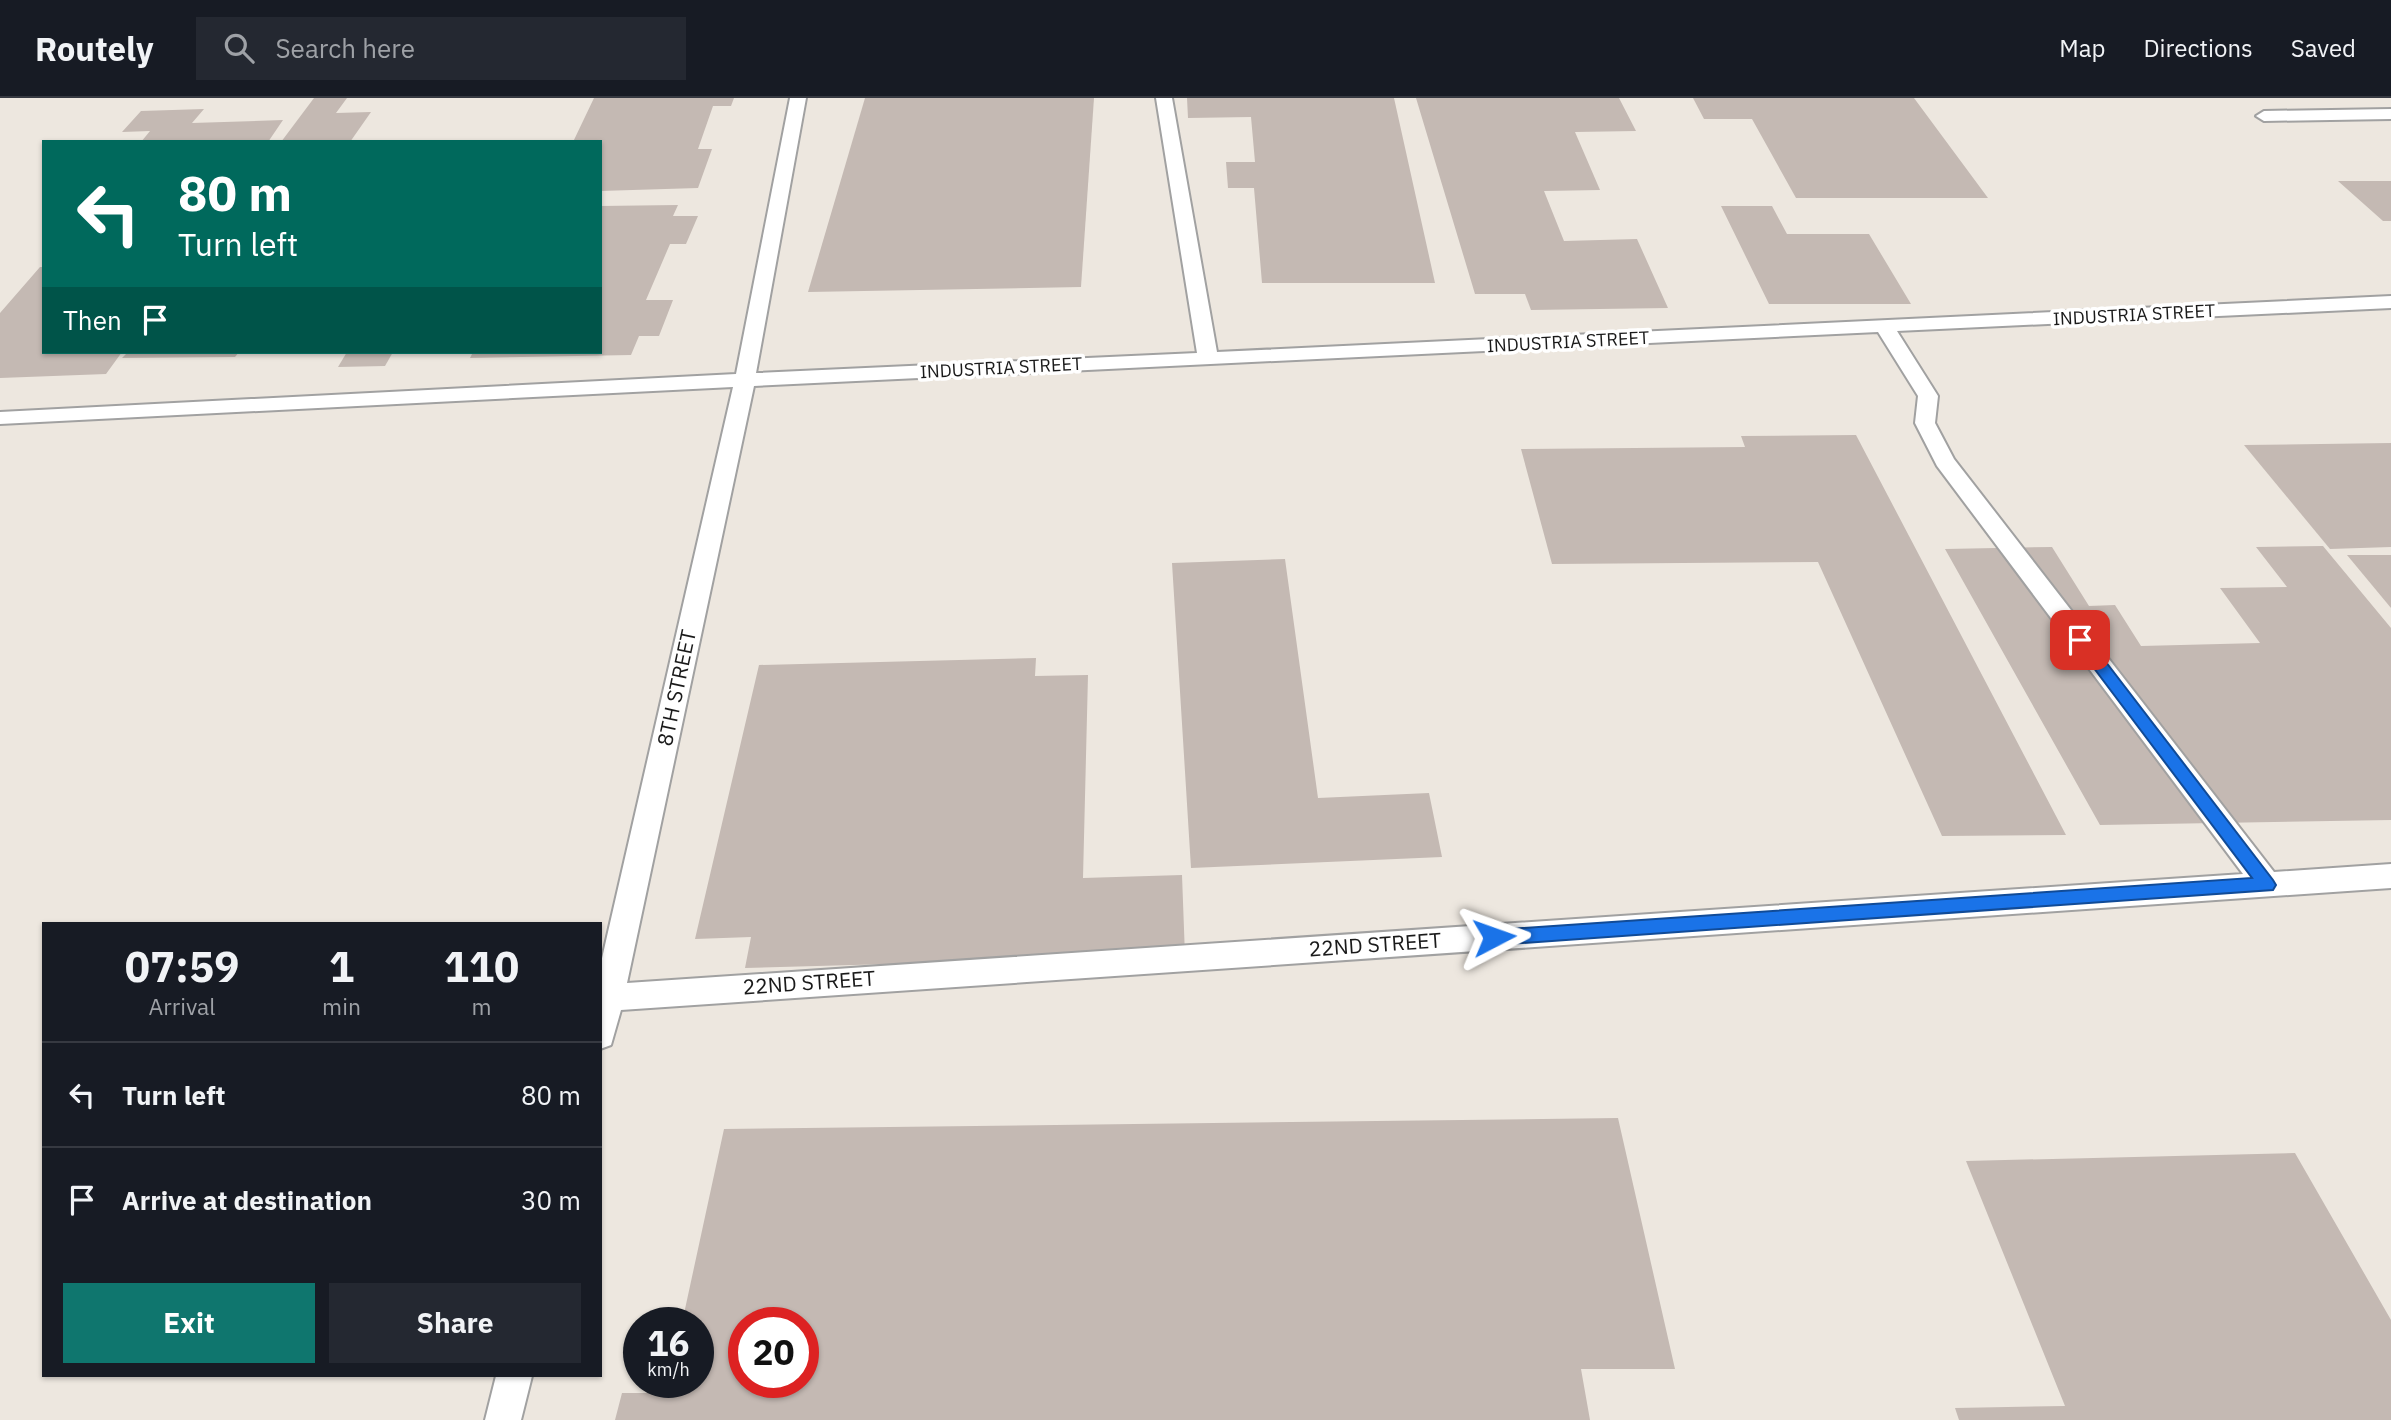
<!DOCTYPE html>
<html lang="en">
<head>
<meta charset="utf-8">
<style>
	:root { --surface:#171b24; --page:#242831; --text:#f1f3f6; --muted:#9ea1a6; --line:#363941; --accent:#0f766e }
	body { margin:0; font-family:"IBM Plex Sans",sans-serif; background:var(--page); color:var(--text); height:100vh; display:flex; flex-direction:column; font-size:26px; white-space:nowrap }
	* { box-sizing:border-box; margin:0 }
	p { font-size:23px; color:var(--muted) }
	.icon { flex:none; width:38px; height:38px; fill:none; stroke:currentColor; stroke-width:2; stroke-linecap:round; stroke-linejoin:round }
	.map { position:relative; flex:1; overflow:hidden }
	.details { position:absolute; left:42px; top:824px; width:560px; height:455px; display:flex; flex-direction:column; background:var(--surface); border-radius:0px; box-shadow:0 2px 5px #0004 }
	.details>* { flex:none }
	.banner { position:absolute; left:42px; top:42px; width:560px; height:214px; border-radius:0px; box-shadow:0 2px 5px #0004; background:#00695c; color:#fff; overflow:hidden }
	.speed { position:absolute; left:623px; top:1209px; display:flex; gap:14px; font-size:35px; font-weight:700; text-align:center }
	.speed>* { display:grid; place-content:center; width:91px; height:91px; border-radius:50%; background:var(--surface); box-shadow:0 2px 5px #0004; line-height:1 }
	.speed small { font-size:18px; font-weight:400 }
	.speed .limit { border:10px solid #d22; background:#fff; color:#111 }
	.pin { position:absolute; display:grid; place-items:center; width:60px; height:60px; color:#fff; margin:-30px; border-radius:14px; box-shadow:0 4px 10px #0006 }
	.me { position:absolute; width:77px; margin:-38px; rotate:86deg; stroke-linejoin:round; filter:drop-shadow(0 0 5px #0008) }
	.turn { display:flex; align-items:center; gap:24px; height:147px; padding:0 21px; font-size:32px }
	.turn .icon { width:91px; height:91px; stroke-width:2.5 }
	.turn b { display:block; font-size:49px; line-height:60px }
	.then { display:flex; align-items:center; height:66px; padding:0 21px; background:#0003; gap:14px; font-size:26px }
	.eta { display:flex; justify-content:space-evenly; align-items:center; height:119px; text-align:center }
	.eta b { font-size:42px; font-weight:700; line-height:49px }
	.button { display:flex; gap:14px; margin-top:auto; padding:14px 21px }
	.button a { flex:1; height:80px; border-radius:0px; background:var(--accent); color:#fff; font-size:28px; font-weight:700; line-height:80px; text-align:center }
	.button a+a { background:var(--page); color:var(--text) }
	ul { padding:0; list-style:none }
	li { display:flex; align-items:center; gap:21px; height:105px; padding:0 21px; border-top:2px solid var(--line) }
	li div { flex:1 }
	li b { display:block; font-size:26px }
	li em { font-style:normal }
	header { display:flex; align-items:center; gap:42px; box-sizing:border-box; height:98px; padding:0 35px; background:var(--surface); border-bottom:2px solid var(--line) }
	header strong { font-size:33px }
	nav { display:flex; gap:38px; margin-inline-start:auto; font-size:24px }
	.search { width:490px; height:63px; background:var(--page); display:flex; align-items:center; gap:18px; box-sizing:border-box; padding:0 24px; border-radius:0px; color:var(--muted); font-size:26px }
	.map>svg:first-child { display:block }
</style>
</head>
<body>
<header>
<strong>Routely</strong>
<div class="search"><svg class="icon" aria-label="search" viewBox="0 0 24 24"><circle cx="10" cy="10" r="6"/><path d="M15 15l6 6"/></svg>Search here</div>
<nav><a>Map</a><a>Directions</a><a>Saved</a></nav>
</header>
<div class="map">
<svg width="2391" height="1322" viewBox="0 0 2391 1322">
	<rect width="100%" height="100%" fill="#ede7df"/>
	<g fill="#c4b9b3" fill-rule="evenodd">
		<path d="M314,0H347L336,15L371,14L350,44H281Z"/>
		<path d="M594,0H734L731,8H713L698,51H712L698,90L600,93V44H573Z"/>
		<path d="M865,0H1094L1081,189L808,194Z"/>
		<path d="M1187,0H1394L1435,185H1262L1254,90H1228L1226,64H1255L1251,19L1188,20Z"/>
		<path d="M1416,0H1619L1636,33L1575,34L1600,92L1544,93L1564,143L1637,141L1668,210L1531,212L1525,196H1475Z"/>
		<path d="M1693,0H1914L1988,100H1796L1752,21H1704Z"/>
		<path d="M204,11L192,25L283,22L268,44H141L150,33L122,34L141,13Z"/>
		<path d="M2338,83H2391V123H2383Z"/>
		<path d="M678,107L673,118H698L686,146H670L646,202H673L659,238H639L631,257L470,260L473,254H600V108Z"/>
		<path d="M1721,108H1772L1787,136H1869L1911,206H1769Z"/>
		<path d="M40,169H44V254H122L106,276L0,280V215Z"/>
		<path d="M128,254H239L235,259L122,260Z"/>
		<path d="M347,254H393L385,268L338,269Z"/>
		<path d="M1856,337L2066,737L1942,738L1818,464L1552,466L1521,351L1745,349L1741,338Z"/>
		<path d="M2391,345V449L2330,451L2244,347Z"/>
		<path d="M2323,448L2391,530V722L2100,727L1945,451L2052,449L2089,508L2115,507L2141,548L2260,545L2220,490L2287,489L2256,449Z"/>
		<path d="M2347,457H2391V510Z"/>
		<path d="M1285,461L1318,700L1429,695L1442,759L1191,770L1172,465Z"/>
		<path d="M1036,560L1035,578L1088,577L1083,780L1182,777L1185,858L745,870L751,839L695,841L759,567Z"/>
		<path d="M1618,1020L1675,1271H1581L1590,1322H615L622,1295H667L669,1284H698V1225H682L724,1031ZM744,1225H803V1284H744Z"/>
		<path d="M2295,1055L2391,1222V1322H1959L1955,1310L2065,1308L1966,1063Z"/>
	</g>
	<g fill="none" stroke-linecap="round" stroke-linejoin="round">
		<g stroke="#a1a1a1" stroke-width="4">
			<g id="lane">
				<path d="M790,0H806L756,275L1197,255L1156,0H1172L1217,254L2391,198V210L1897,233L1938,298L1935,325L1954,361L2274,774L2391,766V790L621,912L611,947L600,951V869L733,289L0,326V314L736,276ZM1878,234L1918,298L1915,325L1937,368L2243,776L627,885L754,288Z"/>
				<path d="M2391,11V21L2264,23L2256,18L2264,13Z"/>
				<path d="M496,1278H532L521,1322H485Z"/>
			</g>
		</g>
		<use href="#lane" fill="#fff" fill-rule="evenodd"/>
	</g>
	<path fill="#1a73e8" stroke="#114b97" stroke-width="2" d="M2080,536L2086,538L2273,782L2276,787L2273,792L1494,847L1487,844L1485,839L1487,834L1494,832L2252,780L2075,545L2073,542Z"/>
	<g text-anchor="middle" stroke-width="7" stroke-linejoin="round" paint-order="stroke">
		<g font-size="18" fill="#1a1a1a" stroke="#fff">
			<text transform="translate(2134 217) rotate(-3)" y="6">INDUSTRIA STREET</text>
			<text transform="translate(1568 244) rotate(-3)" y="6">INDUSTRIA STREET</text>
			<text transform="translate(1001 270) rotate(-3)" y="6">INDUSTRIA STREET</text>
		</g>
		<g font-size="21" fill="#1a1a1a" stroke="#fff">
			<text transform="translate(677 590) rotate(-78)" y="7">8TH STREET</text>
			<text transform="translate(1375 847) rotate(-4)" y="7">22ND STREET</text>
			<text transform="translate(809 885) rotate(-4)" y="7">22ND STREET</text>
		</g>
	</g>
</svg>
<div class="speed"><div>16<small>km/h</small></div><div class="limit">20</div></div>
<div class="pin" style="left:2080px;top:542px;background:#d93025"><svg class="icon" aria-label="arrive" viewBox="0 0 24 24"><path d="M6 21V4h12l-3 4 3 4H6"/></svg></div>
<svg class="me" style="left:1494px;top:839px" viewBox="-20 -20 40 40"><path d="M0-17L14 15 0 8-14 15z" fill="#1a73e8" stroke="#fff" stroke-width="4"/></svg>
<div class="banner">
<div class="turn"><svg class="icon" aria-label="left" viewBox="0 0 24 24"><path d="M17 20v-9H6M10 6l-5 5 5 5"/></svg><div><b>80 m</b>Turn left</div></div>
<div class="then">Then<svg class="icon" aria-label="arrive" viewBox="0 0 24 24"><path d="M6 21V4h12l-3 4 3 4H6"/></svg></div>
</div>
<section class="details">
<div class="eta">
<div><b>07:59</b><p>Arrival</p></div>
<div><b>1</b><p>min</p></div>
<div><b>110</b><p>m</p></div>
</div>
<ul>
<li><svg class="icon" aria-label="left" viewBox="0 0 24 24"><path d="M17 20v-9H6M10 6l-5 5 5 5"/></svg><div><b>Turn left</b></div><em>80 m</em></li>
<li><svg class="icon" aria-label="arrive" viewBox="0 0 24 24"><path d="M6 21V4h12l-3 4 3 4H6"/></svg><div><b>Arrive at destination</b></div><em>30 m</em></li>
</ul>
<div class="button"><a>Exit</a><a>Share</a></div>
</section>
</div>
</body>
</html>
